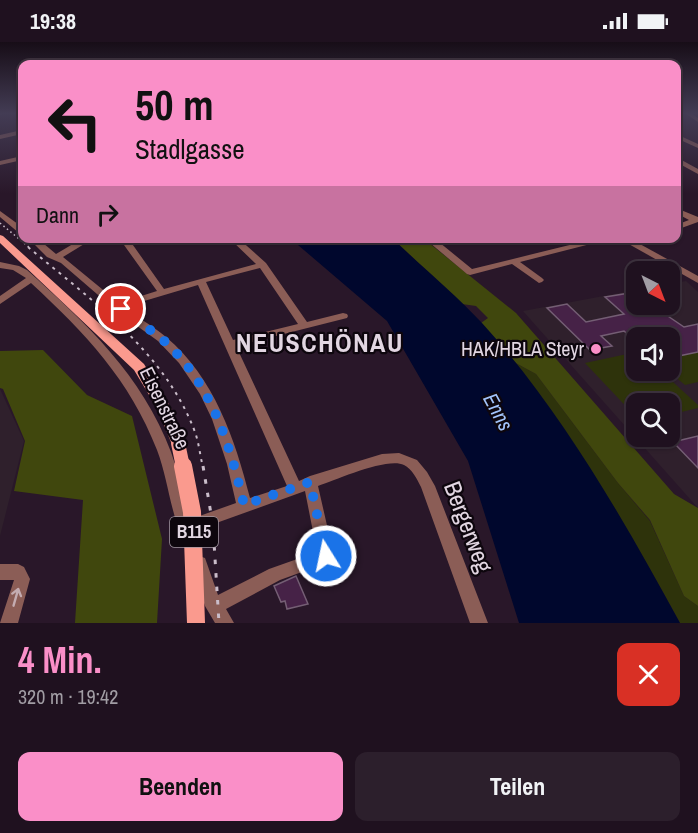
<!DOCTYPE html>
<html lang="de">
<head>
<meta charset="utf-8">
<style>
	:root { --surface:#1f111f; --page:#2c1f2c; --text:#f1f3f6; --muted:#a19da4; --line:#3c313d; --accent:#fa8fc8 }
	body { margin:0; font-family:"Archivo Narrow",sans-serif; background:var(--page); color:var(--text); height:100vh; display:flex; flex-direction:column; font-size:22px; white-space:nowrap }
	* { box-sizing:border-box; margin:0 }
	p { font-size:20px; color:var(--muted) }
	.icon { flex:none; width:33px; height:33px; fill:none; stroke:currentColor; stroke-width:2; stroke-linecap:round; stroke-linejoin:round }
	.map { position:relative; height:581px; overflow:hidden }
	.details { display:flex; flex-direction:column; background:var(--surface); flex:1 }
	.details>* { flex:none }
	.guide { position:absolute; left:18px; top:18px; width:663px; height:183px; border-radius:12px; box-shadow:0 2px 4px #0004,0 0 0 2px var(--line); background:#fa8fc8; color:#111; overflow:hidden }
	.needle { width:39px; rotate:138deg }
	.fabs { position:absolute; left:626px; top:219px; display:grid; gap:12px }
	.fabs a { display:grid; place-items:center; width:54px; height:54px; border-radius:12px; background:var(--surface); box-shadow:0 2px 4px #0004,0 0 0 2px var(--line); font-size:30px }
	.pin { position:absolute; display:grid; place-items:center; width:51px; height:51px; color:#fff; margin:-26px; border:3px solid #fff; border-radius:50%; box-shadow:0 2px 6px #0007 }
	.me { position:absolute; width:66px; margin:-33px; rotate:350deg; stroke-linejoin:round; filter:drop-shadow(0 0 4px #0008) }
	.turn { display:flex; align-items:center; gap:21px; height:126px; padding:0 18px; font-size:27px }
	.turn .icon { width:78px; height:78px; stroke-width:2.5 }
	.turn b { display:block; font-size:42px; line-height:51px }
	.then { display:flex; align-items:center; height:57px; padding:0 18px; background:#0003; gap:12px; font-size:22px }
	.round { display:grid; place-items:center; flex:none; width:63px; height:63px; border-radius:12px; background:var(--page) }
	.summary { display:flex; align-items:center; justify-content:space-between; height:102px; padding:0 18px }
	h1 { font-size:36px; font-weight:800; line-height:45px; color:var(--accent) }
	.cta { display:flex; gap:12px; margin-top:auto; padding:12px 18px }
	.cta a { flex:1; height:69px; border-radius:12px; background:var(--accent); color:#111; font-size:24px; font-weight:800; line-height:69px; text-align:center }
	.cta a+a { background:var(--page); color:var(--text) }
	.status { display:flex; justify-content:space-between; align-items:center; height:42px; padding:0 30px; background:var(--surface); direction:ltr }
	.status svg { height:16px; fill:currentColor }
	.map>svg:first-child { display:block }
</style>
</head>
<body>
<div class="status"><b>19:38</b><svg viewBox="0 0 49 12"><path d="M0 12V9h3v3zM5 12V6h3v6zM10 12V3h3v9zM15 12V0h3v12zM26 1h20v11H26zM47 4h2v5h-2z"/></svg></div>
<div class="map">
<svg width="698" height="581" viewBox="0 0 698 581">
	<rect width="100%" height="100%" fill="#291729"/>
	<g fill="#2f202c" fill-rule="evenodd">
		<path d="M686,239L698,250V466L523,269L636,248V262H669V242ZM636,296H669V328H636ZM636,362H669V394H636Z"/>
		<path d="M0,347L24,399L0,494Z"/>
	</g>
	<g fill="#2e330b">
		<path d="M698,310V340L685,343L668,329L669,316Z"/>
		<path d="M632,311L636,315V328L661,329L698,363V366L669,373V362H636V375L585,321Z"/>
		<path d="M512,319L536,332L618,441L650,479L684,554L698,564V581H680C630,490 578,400 512,319Z"/>
	</g>
	<g fill="#40470d">
		<path d="M393,197H424L516,271L674,452L698,466V564L684,554L650,478L618,441L536,332L512,319L481,281L488,276L476,264L462,262Z"/>
		<path d="M43,308L87,353L132,374L162,497L157,581H75L83,458L14,449L25,399L3,347L0,346V309Z"/>
	</g>
	<path fill="#00072d" d="M291,197H393C422,225 454,251 482,281C561,368 624,478 680,581H519L468,419L387,279Z"/>
	<g fill="#462247" stroke="#745e74" stroke-width="1.5">
		<path d="M636,250V262H650L684,285L698,282V310L669,316V296H636V300L624,289L601,294L612,304L590,308L547,266L567,262L586,280L624,272L605,255Z"/>
		<path d="M698,394V426L673,400Z"/>
		<path d="M296,534L308,562L287,567L285,559L281,560L274,544Z"/>
	</g>
	<g fill="none" stroke-linecap="round" stroke-linejoin="round">
		<g fill="#8b5d56" fill-rule="evenodd">
			<path d="M685,71H691L698,76V80Z"/>
			<path d="M22,88V92L0,97V93Z"/>
			<path d="M676,92L698,102V106L676,96Z"/>
			<path d="M22,114V118L0,123V119Z"/>
			<path d="M676,115L698,127V132L676,120Z"/>
			<path d="M676,166L698,175V180L676,188V183L689,178L676,171Z"/>
			<path d="M0,169L22,185V191H19L0,175Z"/>
			<path d="M28,196H37L56,212L83,196H94L63,215L119,261L157,249L119,196H128L164,247L256,222L229,196H238L266,221L307,280L343,271L347,272L348,274L347,276L236,304L299,439L310,434L382,412L399,411L417,418L427,430L435,444L488,581H470L421,445C417,437 412,427 404,423C387,415 336,438 318,444L334,514L332,519L280,538L226,567L234,581H215L205,564L191,521L193,516L199,514L205,516L218,553L269,527L317,510L305,449L194,489L196,492L193,497L188,499L183,497C170,469 168,437 157,408C130,338 85,291 31,241L0,262V254L26,236L13,228L0,226V220L19,224L27,228C87,282 142,333 171,410C179,432 184,455 191,477L236,461L227,422L212,377L200,352L179,321L158,299L119,271L61,221L47,215ZM260,226L298,282L233,298L206,240ZM198,243L287,444L250,456C235,397 214,335 166,295C153,284 138,276 124,265Z"/>
			<path d="M424,196H434L472,227L598,196H614L520,220L542,236L544,238L542,240L539,241L512,222L470,233L467,232Z"/>
			<path d="M618,196H629L698,234V241Z"/>
			<path d="M654,196L649,199L645,197V196Z"/>
			<path d="M0,522H18L24,525L30,537L18,581H0L14,538H0Z"/>
		</g>
		<path fill="#fa9a8e" fill-rule="evenodd" d="M0,193L3,194L144,322L171,366L186,401L183,405L178,407L173,405L157,366L134,328L0,201Z"/>
		<g stroke="#cabdca" stroke-width="1.5" stroke-dasharray="1.5 3" stroke-linecap="butt">
			<path d="M0,72L3,71"/>
			<path d="M0,181L30,206"/>
		</g>
		<path stroke="#cabdca" stroke-width="2" stroke-dasharray="3 5" stroke-linecap="butt" d="M28,205C91,258 165,310 195,390C199,401 200,414 203,425"/>
		<path stroke="#cabdca" stroke-width="3" stroke-dasharray="4.5 9" stroke-linecap="butt" d="M203,424L213,484L219,581"/>
		<path stroke="#fa9a8e" stroke-width="14" d="M178,401L183,425"/>
		<path stroke="#fa9a8e" stroke-width="18" d="M183,424L192,470L196,581"/>
	</g>
	<defs><path id="oneway-shaft" d="M-6 0H5M1.5-3L5.5 0L1.5 3" fill="none" stroke-width="1.6" stroke-linecap="round" stroke-linejoin="round" transform="scale(1.5)"/></defs>
	<use stroke="#c4acb1" href="#oneway-shaft" transform="translate(16 555) rotate(-74)"/>
	<linearGradient id="sky" x2="0" y2="1"><stop stop-color="#170d17"/><stop offset="0.47" stop-color="#433c54"/><stop offset="1" stop-color="#433c54" stop-opacity="0"/></linearGradient>
	<rect width="698" height="152" fill="url(#sky)"/>
	<g fill="none" stroke-linecap="round" stroke-linejoin="round">
		<path stroke="#1a73e8" stroke-width="10" stroke-dasharray="0 18" d="M121,267C134,278 149,286 162,297C211,340 230,402 244,463L310,440L326,514"/>
	</g>
	<circle fill="#fa8fc8" stroke="#0d060d" stroke-width="2" cx="596" cy="307" r="6"/>
	<g text-anchor="middle" stroke-width="4.5" stroke-linejoin="round" paint-order="stroke">
		<rect fill="#0d060d" stroke="#a298a2" stroke-width="1.5" x="170" y="475" width="48" height="30" rx="4.5"/>
		<g font-size="18" font-weight="bold" fill="#e2d6e2">
			<text x="194" y="496">B115</text>
		</g>
		<g font-size="20" fill="#e2d6e2" stroke="#0d060d" text-anchor="end">
			<text x="584" y="314">HAK/HBLA Steyr</text>
		</g>
		<g font-size="20" fill="#e2d6e2" stroke="#0d060d">
			<text transform="translate(165 366) rotate(64)" y="7">Eisenstraße</text>
		</g>
		<g font-size="21" font-style="italic" fill="#a2c3fb" stroke="#0d060d">
			<text transform="translate(498 370) rotate(62)" y="7">Enns</text>
		</g>
		<g font-size="24" fill="#e2d6e2" stroke="#0d060d">
			<text transform="translate(468 485) rotate(69)" y="8">Bergerweg</text>
		</g>
		<g font-size="26" font-weight="bold" letter-spacing="1.5" fill="#e2d6e2" stroke="#0d060d">
			<text x="320" y="310">NEUSCHÖNAU</text>
		</g>
	</g>
</svg>
<div class="fabs">
<a><svg class="needle" viewBox="-14 -14 28 28"><path d="M0-13l5 13h-10z" fill="#e53935"/><path d="M0 13l5-13h-10z" fill="#a19da4"/></svg></a>
<a><svg class="icon" aria-label="sound" viewBox="0 0 24 24"><path d="M4 9h4l5-4v14l-5-4H4zM17 9q2 3 0 6"/></svg></a>
<a><svg class="icon" aria-label="search" viewBox="0 0 24 24"><circle cx="10" cy="10" r="6"/><path d="M15 15l6 6"/></svg></a>
</div>
<div class="pin" style="left:121px;top:267px;background:#d93025"><svg class="icon" aria-label="arrive" viewBox="0 0 24 24"><path d="M6 21V4h12l-3 4 3 4H6"/></svg></div>
<svg class="me" style="left:326px;top:514px" viewBox="-20 -20 40 40"><circle r="17" fill="#1a73e8" stroke="#fff" stroke-width="3"/><path d="M0-11L8 9 0 5-8 9z" fill="#fff"/></svg>
<div class="guide">
<div class="turn"><svg class="icon" aria-label="left" viewBox="0 0 24 24"><path d="M17 20v-9H6M10 6l-5 5 5 5"/></svg><div><b>50 m</b>Stadlgasse</div></div>
<div class="then">Dann<svg class="icon" aria-label="right" viewBox="0 0 24 24"><path d="M7 20v-9h11M14 6l5 5-5 5"/></svg></div>
</div>
</div>
<section class="details">
<div class="summary"><div><h1>4 Min.</h1><p>320 m · 19:42</p></div><a class="round" style="background:#d93025;color:#fff"><svg class="icon" aria-label="close" viewBox="0 0 24 24"><path d="M6 6l12 12M18 6L6 18"/></svg></a></div>
<div class="cta"><a>Beenden</a><a>Teilen</a></div>
</section>
</body>
</html>
